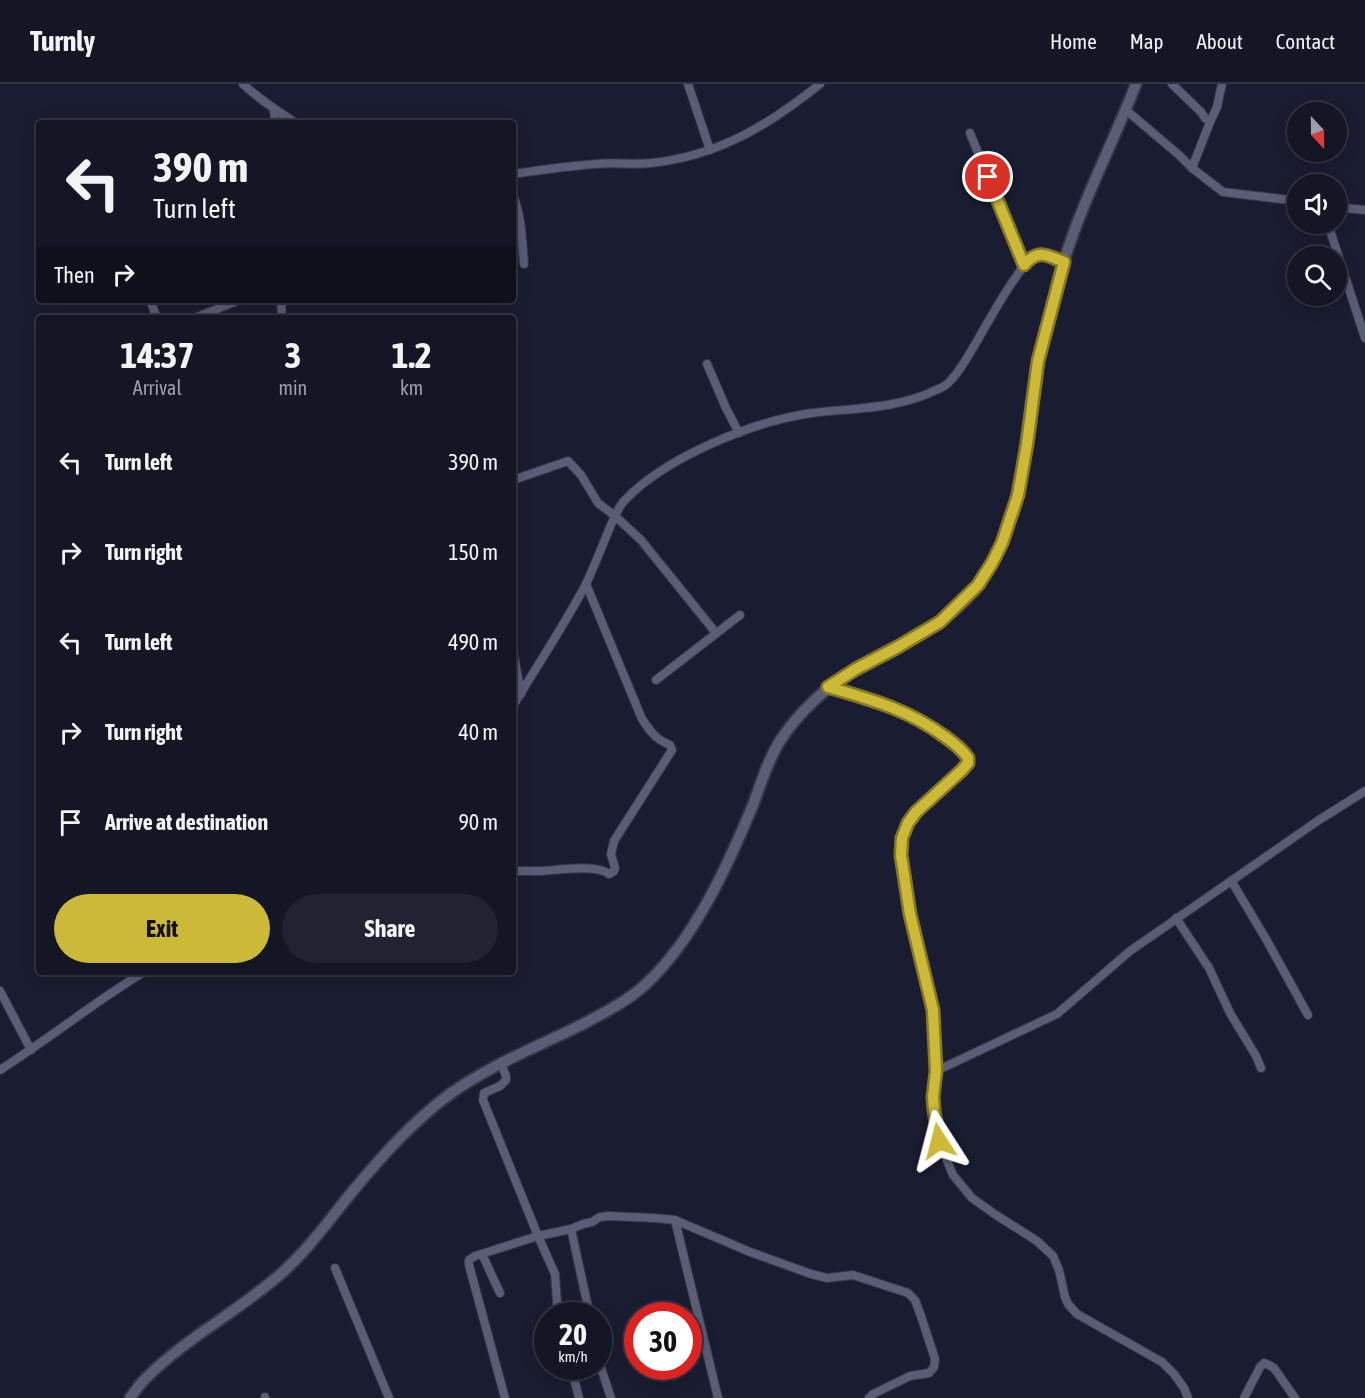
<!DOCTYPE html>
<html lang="en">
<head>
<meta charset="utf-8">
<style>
	:root { --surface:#141525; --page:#212232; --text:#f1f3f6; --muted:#9d9fa7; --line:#333442; --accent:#cdb938 }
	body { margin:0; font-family:"Asap Condensed",sans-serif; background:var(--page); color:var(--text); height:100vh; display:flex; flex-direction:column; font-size:22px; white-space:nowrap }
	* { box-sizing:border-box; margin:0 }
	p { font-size:20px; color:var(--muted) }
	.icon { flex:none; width:33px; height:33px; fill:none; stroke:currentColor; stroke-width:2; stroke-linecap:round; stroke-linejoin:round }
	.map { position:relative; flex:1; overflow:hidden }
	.panel { position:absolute; left:36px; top:231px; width:480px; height:660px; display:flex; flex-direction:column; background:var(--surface); border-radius:6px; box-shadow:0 3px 15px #0003,0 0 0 2px var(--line) }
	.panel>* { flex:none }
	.guide { position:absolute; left:36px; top:36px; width:480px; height:183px; border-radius:6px; box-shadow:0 3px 15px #0003,0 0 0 2px var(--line); background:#141525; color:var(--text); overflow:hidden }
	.needle { width:39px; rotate:158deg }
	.fabs { position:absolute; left:1287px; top:18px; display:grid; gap:12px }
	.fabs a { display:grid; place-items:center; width:60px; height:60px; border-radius:50%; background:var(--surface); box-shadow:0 3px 15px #0003,0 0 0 2px var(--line); font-size:30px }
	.speed { position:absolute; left:534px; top:1218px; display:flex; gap:12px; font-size:30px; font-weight:700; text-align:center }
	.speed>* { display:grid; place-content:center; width:78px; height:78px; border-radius:50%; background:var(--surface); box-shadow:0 3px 15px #0003,0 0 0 2px var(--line); line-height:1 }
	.speed small { font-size:15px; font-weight:400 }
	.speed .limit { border:9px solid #d22; background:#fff; color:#111 }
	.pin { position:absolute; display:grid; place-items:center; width:51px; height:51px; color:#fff; margin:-26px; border:3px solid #fff; border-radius:50%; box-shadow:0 2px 6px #0007 }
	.me { position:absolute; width:66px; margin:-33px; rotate:351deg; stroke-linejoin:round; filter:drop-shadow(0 0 4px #0008) }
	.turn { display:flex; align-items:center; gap:21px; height:126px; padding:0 18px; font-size:27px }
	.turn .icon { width:78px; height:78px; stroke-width:2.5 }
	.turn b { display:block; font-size:42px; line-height:51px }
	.then { display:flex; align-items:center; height:57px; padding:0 18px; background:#0003; gap:12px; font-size:22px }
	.eta { display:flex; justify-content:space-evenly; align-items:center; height:102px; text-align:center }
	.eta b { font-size:36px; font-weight:700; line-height:42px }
	.button { display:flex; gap:12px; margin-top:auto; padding:12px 18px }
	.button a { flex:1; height:69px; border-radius:36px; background:var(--accent); color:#111; font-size:24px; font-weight:700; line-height:69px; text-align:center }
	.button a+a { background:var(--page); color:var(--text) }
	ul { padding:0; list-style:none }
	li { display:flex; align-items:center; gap:18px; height:90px; padding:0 18px }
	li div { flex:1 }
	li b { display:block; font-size:22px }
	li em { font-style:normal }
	header { display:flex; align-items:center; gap:36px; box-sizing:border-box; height:84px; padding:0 30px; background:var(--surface); border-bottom:2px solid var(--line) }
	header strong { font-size:28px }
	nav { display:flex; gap:33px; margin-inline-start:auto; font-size:21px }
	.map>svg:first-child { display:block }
</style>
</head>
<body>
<header>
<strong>Turnly</strong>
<nav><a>Home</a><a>Map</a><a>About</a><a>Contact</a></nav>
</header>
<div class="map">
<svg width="1365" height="1314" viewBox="0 0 1365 1314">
	<rect width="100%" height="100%" fill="#1a1c31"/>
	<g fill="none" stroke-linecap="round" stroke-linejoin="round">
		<g stroke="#353547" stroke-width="10">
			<g id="minor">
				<path d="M243,0C259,15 277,27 296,39"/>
				<path d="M688,0L710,66"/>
				<path d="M1172,0L1201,28L1205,34L1210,38L1192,84"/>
				<path d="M274,25L275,39"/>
				<path d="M1126,26L1179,71L1192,84L1223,108L1298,117"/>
				<path d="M1210,38L1217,23L1222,0"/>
				<path d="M970,49L1024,181"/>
				<path d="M513,90C540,86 568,82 596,80C614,78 632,81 651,79C718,72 769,41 820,0"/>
				<path d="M513,112C522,133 522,158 524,180"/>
				<path d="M1336,123L1365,126"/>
				<path d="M1328,140L1365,254"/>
				<path d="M150,216L157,234"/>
				<path d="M281,216L282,234"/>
				<path d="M195,234L239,216"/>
				<path d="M707,280L726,324L739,349"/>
				<path d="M513,396L568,377L581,391L598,419L615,432L641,456L716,549"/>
				<path d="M513,567L521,610"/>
				<path d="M656,596L740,531"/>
				<path d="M828,603C872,616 907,625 944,652C954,659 962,665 968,674V679L962,686L916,728L908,739L902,754L901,770L910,830L933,926L936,987L933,1013L939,1057L953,1091L972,1114L996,1131L1037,1157L1053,1172L1059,1186L1065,1213L1068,1220L1077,1230L1162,1278L1174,1290L1184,1304L1188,1314"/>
				<path d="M513,622C537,582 563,543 585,502C594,483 602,463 610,443C614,434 618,423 625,416C666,373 754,337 812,329C853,324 898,325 936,306C942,304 947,301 951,296C960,287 967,274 974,262C988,239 1000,215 1016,193C1021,186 1026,176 1033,172C1042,167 1055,174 1063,178"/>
				<path d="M513,787C523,787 532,787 542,787C558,786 596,780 609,790L614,787L615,784L611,770L614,757L672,666L670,661C655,655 651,648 642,635L586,500"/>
				<path d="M1232,798L1266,855L1308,931"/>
				<path d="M1176,834L1209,884L1230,929L1256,972L1261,984"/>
				<path d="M0,907L31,966"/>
				<path d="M501,979L506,992V996L500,1002L484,1009L483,1016L538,1152L555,1190L558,1232"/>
				<path d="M0,986C49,955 94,918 144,888"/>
				<path d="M936,987L1057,930L1130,867L1319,736L1365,707"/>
				<path d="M675,1136L718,1314"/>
				<path d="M571,1145L590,1232"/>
				<path d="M482,1170L500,1209"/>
				<path d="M335,1184L389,1314"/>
				<path d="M598,1275L611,1314"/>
				<path d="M571,1282L579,1314"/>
				<path d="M265,1313V1314"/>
				<path d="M505,1314L469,1181V1176L475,1172L538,1152L571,1145L583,1140L592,1138L600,1133L609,1132L655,1134L675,1136L750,1168L811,1190L827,1194L853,1191L908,1209L915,1216L921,1232L935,1275L934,1283L929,1289L910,1292L873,1310L869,1314"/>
				<path d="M1244,1314L1260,1283L1264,1279L1269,1281L1274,1284L1295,1314"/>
			</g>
		</g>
		<g stroke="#353547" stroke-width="14">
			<path id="secondary" d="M130,1314C135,1307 140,1300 146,1294C187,1253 241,1226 284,1187C310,1163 330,1135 352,1108C382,1072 412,1038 450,1010C490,981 537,963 581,941C604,929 628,917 647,899C695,854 728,781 753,721C761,699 768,676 780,657C797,630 828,601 855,585C900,559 951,541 982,496C1027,428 1023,355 1038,279C1041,262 1047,245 1051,228C1055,211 1058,194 1064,177C1083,116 1113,59 1136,0"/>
		</g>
		<use href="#minor" stroke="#5a5d76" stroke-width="8"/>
		<use href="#secondary" stroke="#5a5d76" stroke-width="10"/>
	</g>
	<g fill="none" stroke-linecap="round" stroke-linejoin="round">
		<g stroke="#857824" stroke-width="15">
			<path id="route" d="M939,1057L934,1026L933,1013L936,987L933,926L910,830L901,771L902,754L908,739L916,728L962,686L968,679V674C962,665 954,659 944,652C907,625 872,616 828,603L856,585L896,564L940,538L978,501L992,479L1002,459L1018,411L1027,360L1038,277L1064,178C1046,171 1038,165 1024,181L988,93"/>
		</g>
		<use href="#route" stroke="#cdb938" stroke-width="10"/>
	</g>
</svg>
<div class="fabs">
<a><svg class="needle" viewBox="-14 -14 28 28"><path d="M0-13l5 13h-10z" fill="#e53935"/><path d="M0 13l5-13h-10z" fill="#9d9fa7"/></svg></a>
<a><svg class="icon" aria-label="sound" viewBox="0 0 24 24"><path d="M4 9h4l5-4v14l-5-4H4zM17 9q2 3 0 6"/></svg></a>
<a><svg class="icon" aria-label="search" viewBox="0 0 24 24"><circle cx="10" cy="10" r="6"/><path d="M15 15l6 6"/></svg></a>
</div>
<div class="speed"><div>20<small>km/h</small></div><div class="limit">30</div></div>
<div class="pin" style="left:988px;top:93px;background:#d93025"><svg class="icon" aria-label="arrive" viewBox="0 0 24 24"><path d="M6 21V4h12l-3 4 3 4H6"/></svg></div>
<svg class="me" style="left:939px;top:1057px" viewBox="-20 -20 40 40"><path d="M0-17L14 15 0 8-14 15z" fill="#cdb938" stroke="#fff" stroke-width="4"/></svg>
<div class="guide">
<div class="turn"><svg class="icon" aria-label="left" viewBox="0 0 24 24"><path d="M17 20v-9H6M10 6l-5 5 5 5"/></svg><div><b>390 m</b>Turn left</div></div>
<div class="then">Then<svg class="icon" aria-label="right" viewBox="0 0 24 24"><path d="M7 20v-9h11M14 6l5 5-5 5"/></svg></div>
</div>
<section class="panel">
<div class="eta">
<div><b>14:37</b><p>Arrival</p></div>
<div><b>3</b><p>min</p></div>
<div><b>1.2</b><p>km</p></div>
</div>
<ul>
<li><svg class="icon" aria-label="left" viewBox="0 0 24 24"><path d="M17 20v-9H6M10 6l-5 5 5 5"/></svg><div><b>Turn left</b></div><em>390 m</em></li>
<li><svg class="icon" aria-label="right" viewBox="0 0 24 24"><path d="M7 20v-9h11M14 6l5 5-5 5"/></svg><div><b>Turn right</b></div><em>150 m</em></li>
<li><svg class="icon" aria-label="left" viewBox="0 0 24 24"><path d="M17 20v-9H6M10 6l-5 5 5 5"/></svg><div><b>Turn left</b></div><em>490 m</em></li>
<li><svg class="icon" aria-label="right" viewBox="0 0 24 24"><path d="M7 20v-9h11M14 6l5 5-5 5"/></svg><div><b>Turn right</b></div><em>40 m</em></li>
<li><svg class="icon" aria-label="arrive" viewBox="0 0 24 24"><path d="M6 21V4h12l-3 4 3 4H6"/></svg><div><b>Arrive at destination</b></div><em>90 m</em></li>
</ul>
<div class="button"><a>Exit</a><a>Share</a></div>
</section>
</div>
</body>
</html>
